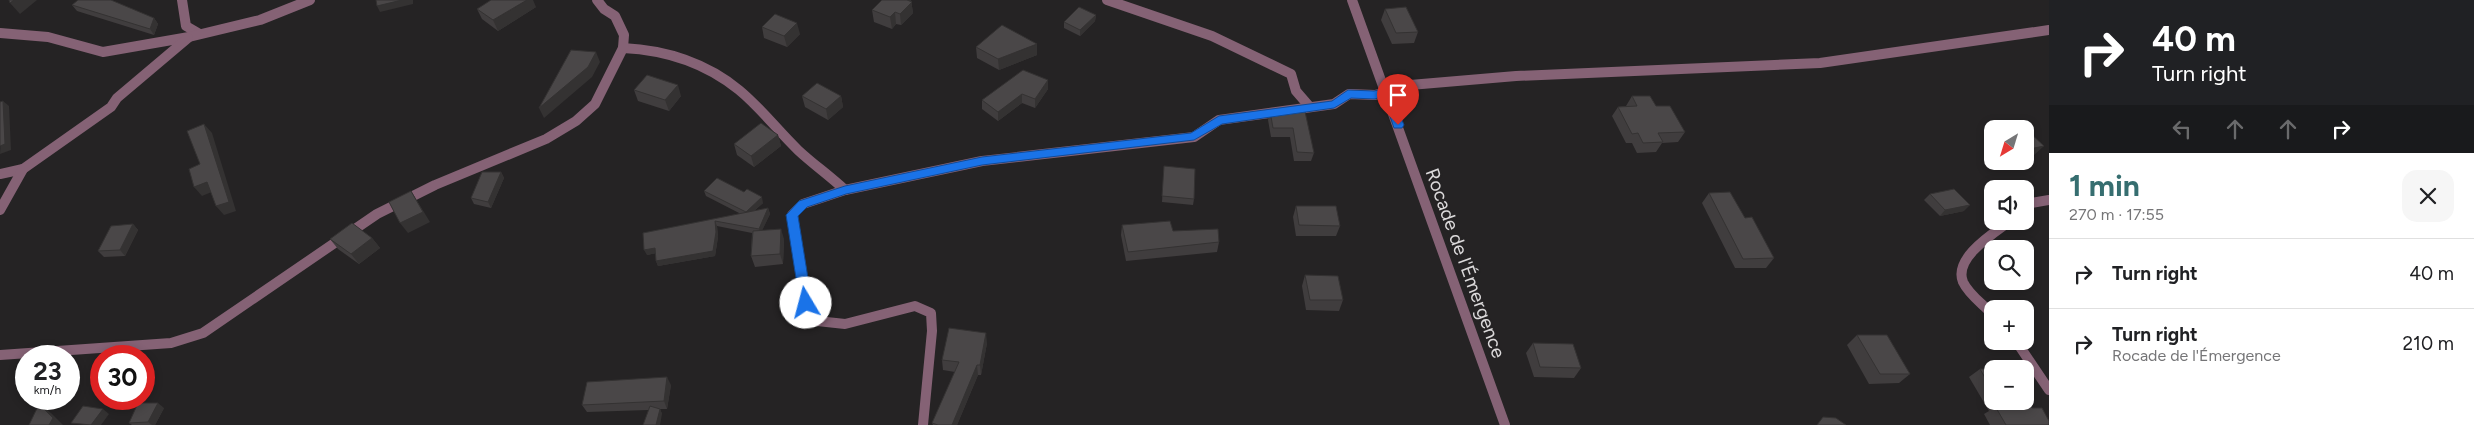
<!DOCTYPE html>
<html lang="en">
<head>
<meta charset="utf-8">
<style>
	:root { --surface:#fff; --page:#f6f6f6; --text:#202124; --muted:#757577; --line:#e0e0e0; --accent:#366e70 }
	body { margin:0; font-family:Figtree,sans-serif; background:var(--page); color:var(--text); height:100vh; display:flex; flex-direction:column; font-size:19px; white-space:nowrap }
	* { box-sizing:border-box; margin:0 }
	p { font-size:16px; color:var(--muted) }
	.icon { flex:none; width:28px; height:28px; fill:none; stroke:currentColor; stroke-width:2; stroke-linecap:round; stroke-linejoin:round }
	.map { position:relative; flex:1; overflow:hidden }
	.side { display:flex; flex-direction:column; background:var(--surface); width:425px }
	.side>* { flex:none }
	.hud { background:#202124; color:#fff; overflow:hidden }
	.needle { width:32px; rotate:218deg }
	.buttons { position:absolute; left:1984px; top:120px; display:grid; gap:10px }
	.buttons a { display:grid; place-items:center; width:50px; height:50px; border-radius:10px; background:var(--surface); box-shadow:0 2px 8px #0003; font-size:25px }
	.speed { position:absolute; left:15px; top:345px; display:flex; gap:10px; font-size:25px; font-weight:700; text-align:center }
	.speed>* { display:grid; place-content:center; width:65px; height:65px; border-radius:50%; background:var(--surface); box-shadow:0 2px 8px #0003; line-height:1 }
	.speed small { font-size:12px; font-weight:400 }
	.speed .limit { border:8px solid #d22; background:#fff; color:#111 }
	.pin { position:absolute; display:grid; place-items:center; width:42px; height:42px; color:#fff; margin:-51px -21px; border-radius:50% 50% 50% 0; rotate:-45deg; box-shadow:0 0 5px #0007 }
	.pin .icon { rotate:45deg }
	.me { position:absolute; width:55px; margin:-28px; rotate:352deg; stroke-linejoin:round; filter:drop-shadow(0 0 4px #0008) }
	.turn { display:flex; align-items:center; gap:18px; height:105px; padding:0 20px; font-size:22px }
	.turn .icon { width:65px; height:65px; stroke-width:2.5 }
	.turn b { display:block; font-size:35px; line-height:42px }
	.lanes { display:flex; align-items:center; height:48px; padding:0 20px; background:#0003; justify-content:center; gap:25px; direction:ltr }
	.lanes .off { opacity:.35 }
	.round { display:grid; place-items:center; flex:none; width:52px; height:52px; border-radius:15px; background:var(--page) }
	.headline { display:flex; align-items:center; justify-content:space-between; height:85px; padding:0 20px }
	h1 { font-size:30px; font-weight:700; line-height:38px; color:var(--accent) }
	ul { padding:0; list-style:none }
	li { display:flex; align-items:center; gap:15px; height:70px; padding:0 20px; border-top:1px solid var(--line) }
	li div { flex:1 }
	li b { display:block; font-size:19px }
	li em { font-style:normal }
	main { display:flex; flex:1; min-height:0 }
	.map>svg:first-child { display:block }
</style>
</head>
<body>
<main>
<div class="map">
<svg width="2049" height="425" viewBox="0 0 2049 425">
	<rect width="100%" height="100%" fill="#252324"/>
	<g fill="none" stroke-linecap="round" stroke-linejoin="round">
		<path stroke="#856275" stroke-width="10" d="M182,0L186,26L198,33"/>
		<g stroke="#856275" stroke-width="10">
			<path d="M1107,0L1212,36L1291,74L1296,91L1309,106"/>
			<path d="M0,33L48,37L103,52L189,37L260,20L310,0"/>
			<path d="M623,48C665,50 706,63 739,90C761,108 778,131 798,150C813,164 830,176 845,190"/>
			<path d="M0,174L23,169"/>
			<path d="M2025,209L2031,203L2049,200"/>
			<path d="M0,210L23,169L111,107L117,98L188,38"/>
			<path d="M1992,314C1983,304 1969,295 1963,282C1953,258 1994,233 2010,221"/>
			<path d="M2016,341L2049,390"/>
			<path d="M0,355L171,343L203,333L377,214L435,185L546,139L576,121L595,104L623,48L624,35L615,16L604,9L597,0"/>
			<path d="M923,425L932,331L931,313L915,306L845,324L808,320L792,215L803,204L845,190L982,161L1194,137L1219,120L1334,104L1349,94L1375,95L1410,85L1516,76L1820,63L2049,30"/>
		</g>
		<path stroke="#856275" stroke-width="10" d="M1352,0L1505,425"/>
	</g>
	<g fill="#403d3e">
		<path d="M882,0H911L913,13L901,25L896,24L892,29L874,22L872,10Z"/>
		<path d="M72,5L154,18L158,24L154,35L77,11Z"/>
		<path d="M536,7L498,31L482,19L477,9Z"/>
		<path d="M1385,9L1418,32L1414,43L1392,44L1381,20Z"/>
		<path d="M1096,15L1095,21L1080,36L1064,28V22Z"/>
		<path d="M762,27L800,34L787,47L764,38Z"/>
		<path d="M976,47L1037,55L999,70L977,58Z"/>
		<path d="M1048,80V89L1035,108L1022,103L998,121L982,109V100Z"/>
		<path d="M634,90L681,96L669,111L638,101Z"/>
		<path d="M802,96H841L843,107L828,120L805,107Z"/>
		<path d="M1632,96L1656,106L1685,132L1678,142L1662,143L1656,152L1637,153L1632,143H1626L1612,116L1618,107L1626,106Z"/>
		<path d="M1290,109L1314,153L1311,161H1294L1290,137H1271L1268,120L1270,111H1289Z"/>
		<path d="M778,135L781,146L754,167L737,155L734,144Z"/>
		<path d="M1164,166L1194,199L1193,205L1162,202Z"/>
		<path d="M501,172L504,178L491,208L474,204L471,198Z"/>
		<path d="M704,191L763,203L754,211L768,208L770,214L762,230L784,239L783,264L755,267L751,256L752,233L717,226L718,237L715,256L658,266L656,261V253L647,255L643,233L741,214L706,196Z"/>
		<path d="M1709,193L1745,218L1774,258L1766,268H1735L1702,203Z"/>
		<path d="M1930,194L1964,211L1940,216L1924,200Z"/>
		<path d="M1296,206L1340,226L1336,236H1296L1293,217Z"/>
		<path d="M133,224L138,230L125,256L104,257L98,251Z"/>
		<path d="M1122,225L1219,242L1217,252L1126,261L1121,235Z"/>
		<path d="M372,238L380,248L359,264L338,249L330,239Z"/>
		<path d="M1305,275L1343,300L1339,311L1306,310L1302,286Z"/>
		<path d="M1857,335L1910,374L1899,383L1869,384L1847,345Z"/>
		<path d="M987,343L981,375H978L957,425H933L932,423L955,372L943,370L942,360Z"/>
		<path d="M1533,343L1581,368L1574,378L1534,377L1526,353Z"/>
		<path d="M1980,369H1992V401H2025L2049,425H1990L1984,414L1989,411L1969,377Z"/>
		<path d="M671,385L667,409H660L662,414L648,410L587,412L582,405Z"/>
		<path d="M164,408L155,425H132L129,423Z"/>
	</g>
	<g fill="#343232">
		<path d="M14,0H37L20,14L10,3Z"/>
		<path d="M402,0H413V4L380,12L377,6Z"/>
		<path d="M527,0H533L536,7L498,31L493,20Z"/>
		<path d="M906,0H911L913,13L901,25L900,14Z"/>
		<path d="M895,12L896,24L892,29L890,17Z"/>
		<path d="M1096,15L1095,21L1080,36V30Z"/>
		<path d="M154,18L158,24L154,35L150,29Z"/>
		<path d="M797,23L800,34L787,47L784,36Z"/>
		<path d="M1037,44V55L999,70L998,59Z"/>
		<path d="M596,52L600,62L592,77L544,118L539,108Z"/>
		<path d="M1048,80V89L1035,108V99Z"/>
		<path d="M678,85L681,96L669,111L665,100Z"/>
		<path d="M1022,94V103L998,121V112Z"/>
		<path d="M841,96L843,107L828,120L826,109Z"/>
		<path d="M3,101L9,106L11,150L0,154Z"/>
		<path d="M204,124L212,133L236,211L224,215L216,206Z"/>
		<path d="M778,135L781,146L754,167L751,156Z"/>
		<path d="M2044,146L2032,157L2025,158V150Z"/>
		<path d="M501,172L504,178L491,208L488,202Z"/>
		<path d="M207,182L214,191L202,196L194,187Z"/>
		<path d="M411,191L430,222L408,233L400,223Z"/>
		<path d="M762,197L763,203L747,217L746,212Z"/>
		<path d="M1970,205L1964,211L1940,216L1945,210Z"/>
		<path d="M768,208L770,214L760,235L759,229Z"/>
		<path d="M715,221L717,226L718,237L715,256L658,266L656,261Z"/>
		<path d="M133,224L138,230L125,256L120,250Z"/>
		<path d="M781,229L784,239L783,264L780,254Z"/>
		<path d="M372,238L380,248L359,264L351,254Z"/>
		<path d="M655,248L657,253L647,255L644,250Z"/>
		<path d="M986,333L987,343L981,375L980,365Z"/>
		<path d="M977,365L978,375L957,425H952Z"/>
		<path d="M667,377L671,385L667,409L664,401Z"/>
		<path d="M158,403L164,408L155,425H152L148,422Z"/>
		<path d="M39,404L51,413L63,425H49Z"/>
		<path d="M103,409L109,414L101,425H91Z"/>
		<path d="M660,409L662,414L660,425H656Z"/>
	</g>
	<g fill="#4a4748" stroke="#343232">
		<path d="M9,0H14L10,3Z"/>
		<path d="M78,0H111L154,18L150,29L72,5Z"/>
		<path d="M376,0H402L377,6Z"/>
		<path d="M491,0H527L493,20L477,9Z"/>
		<path d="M882,0H907L912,2L900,14L895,12L890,17L872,10Z"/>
		<path d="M1079,7L1096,15L1080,30L1064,22Z"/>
		<path d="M1406,7L1418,32L1396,33L1385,9Z"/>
		<path d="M775,14L797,23L784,36L762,27Z"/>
		<path d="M1002,25L1037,44L998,59L976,47Z"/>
		<path d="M571,50L596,52L588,67L539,108Z"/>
		<path d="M1023,70L1048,80L1035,99L1022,94L998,112L982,100Z"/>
		<path d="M647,75L678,85L665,100L634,90Z"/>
		<path d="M817,83L841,96L826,109L802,96Z"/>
		<path d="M1632,96H1650L1656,106H1670L1685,132L1658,133L1663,142L1643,143L1638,133L1632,134L1618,107L1637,106Z"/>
		<path d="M3,101L5,144L0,146V102Z"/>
		<path d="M1304,107L1314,153L1297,152L1293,128H1273L1270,111H1290V109Z"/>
		<path d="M761,123L778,135L751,156L734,144Z"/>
		<path d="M204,124L229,202L216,206L207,182L194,187L189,169L200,164L187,131Z"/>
		<path d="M2028,131L2044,146L2025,150V132Z"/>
		<path d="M1164,166L1195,169L1194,199L1162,196Z"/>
		<path d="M482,172H501L488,202L471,198Z"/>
		<path d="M717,178L744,192L747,189L762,197L746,212L704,191Z"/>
		<path d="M1954,189L1970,205L1945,210L1930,194Z"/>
		<path d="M411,191L423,212L400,223L389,202Z"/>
		<path d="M1730,192L1745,218L1752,217L1774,258L1743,259L1709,193Z"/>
		<path d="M1296,206H1336L1340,226L1299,225Z"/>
		<path d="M768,208L759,229L715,221L716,232L713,251L656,261L655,248L644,250L643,233Z"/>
		<path d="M1170,221L1173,231L1218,229L1219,242L1128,252L1122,225Z"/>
		<path d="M352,223L372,238L351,254L330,239Z"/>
		<path d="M133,224L120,250L98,251L111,226Z"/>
		<path d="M781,229L780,254L751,256L753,231Z"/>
		<path d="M1305,275L1338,276L1343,300H1310Z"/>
		<path d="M949,328L986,333L980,365H977L952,425H938L932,423L959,362L942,360Z"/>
		<path d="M1857,335H1887L1910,374H1880Z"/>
		<path d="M1533,343L1573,344L1581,368L1540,367Z"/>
		<path d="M1980,369H1998H1992V390Z"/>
		<path d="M667,377L664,401L582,405L587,382Z"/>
		<path d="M2025,397L2032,408H2042L2049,421V425H2006L1995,406H2002L1999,401H2025Z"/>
		<path d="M138,403H158L148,422L129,423Z"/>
		<path d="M39,404L53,418L49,425H29Z"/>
		<path d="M83,406L103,409L91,425L71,423Z"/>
		<path d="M650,406L660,409L656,425H643Z"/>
		<path d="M1823,417L1836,418L1846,425H1817Z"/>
	</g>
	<path fill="#1a73e8" stroke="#114b97" d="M1386,88L1391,91L1404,125L1402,128H1394L1383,96L1375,99L1351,98L1334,108L1222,124L1194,140L982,165L846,194L807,207L798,216L812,303L806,308L800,303L786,215L799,201L845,186L982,157L1191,133L1219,116L1332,101L1348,90L1374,91Z"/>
	<g text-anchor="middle" stroke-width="4" stroke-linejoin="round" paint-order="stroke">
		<g font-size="19" fill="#dbd9da" stroke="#252324">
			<text transform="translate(1466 263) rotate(70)" y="7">Rocade de l'Émergence</text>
		</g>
	</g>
</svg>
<div class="buttons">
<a><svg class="needle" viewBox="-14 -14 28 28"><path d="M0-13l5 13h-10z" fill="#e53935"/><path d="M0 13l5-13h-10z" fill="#757577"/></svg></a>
<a><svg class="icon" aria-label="sound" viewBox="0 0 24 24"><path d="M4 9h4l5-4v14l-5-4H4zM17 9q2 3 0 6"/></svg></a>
<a><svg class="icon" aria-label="search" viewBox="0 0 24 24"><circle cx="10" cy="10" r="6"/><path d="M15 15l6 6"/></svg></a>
<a>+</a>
<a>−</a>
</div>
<div class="speed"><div>23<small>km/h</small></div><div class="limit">30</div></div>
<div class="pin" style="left:1398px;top:125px;background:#d93025"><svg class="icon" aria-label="arrive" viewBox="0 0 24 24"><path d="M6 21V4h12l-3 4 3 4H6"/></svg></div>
<svg class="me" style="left:806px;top:303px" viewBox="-20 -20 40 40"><circle r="19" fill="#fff"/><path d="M0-13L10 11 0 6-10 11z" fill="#1a73e8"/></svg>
</div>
<section class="side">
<div class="hud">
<div class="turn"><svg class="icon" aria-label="right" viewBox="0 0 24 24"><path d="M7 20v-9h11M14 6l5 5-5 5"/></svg><div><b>40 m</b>Turn right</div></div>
<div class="lanes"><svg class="icon off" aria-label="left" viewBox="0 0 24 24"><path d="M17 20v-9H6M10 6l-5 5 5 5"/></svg><svg class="icon off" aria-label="ahead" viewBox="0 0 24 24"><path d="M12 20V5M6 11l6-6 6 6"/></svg><svg class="icon off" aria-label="ahead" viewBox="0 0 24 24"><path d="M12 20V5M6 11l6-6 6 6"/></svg><svg class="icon" aria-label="right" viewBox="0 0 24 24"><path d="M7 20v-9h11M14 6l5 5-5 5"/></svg></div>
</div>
<div class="headline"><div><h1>1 min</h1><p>270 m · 17:55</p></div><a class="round"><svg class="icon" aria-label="close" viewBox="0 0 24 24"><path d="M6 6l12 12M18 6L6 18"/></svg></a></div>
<ul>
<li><svg class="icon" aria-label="right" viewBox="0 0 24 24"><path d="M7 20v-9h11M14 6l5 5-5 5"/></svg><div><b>Turn right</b></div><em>40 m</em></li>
<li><svg class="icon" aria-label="right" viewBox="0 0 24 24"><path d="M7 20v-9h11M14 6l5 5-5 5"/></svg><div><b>Turn right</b><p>Rocade de l'Émergence</p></div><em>210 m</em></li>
</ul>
</section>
</main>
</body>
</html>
